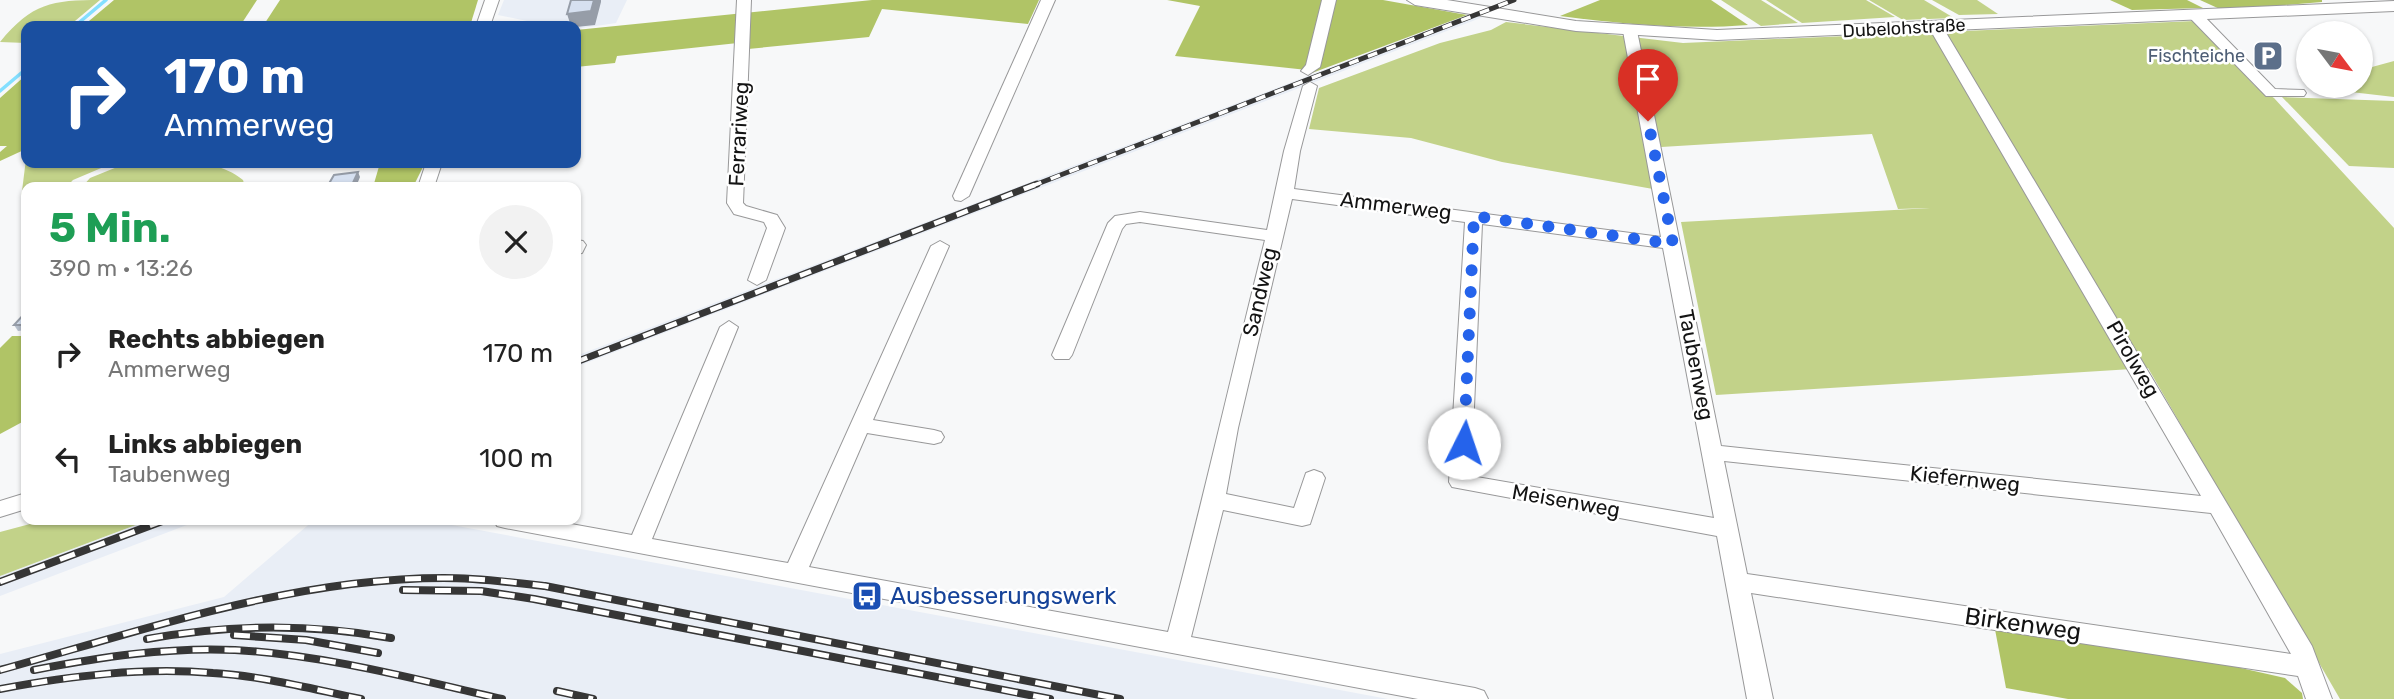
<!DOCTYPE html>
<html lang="de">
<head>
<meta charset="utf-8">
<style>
	:root { --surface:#fff; --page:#f2f2f2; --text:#222; --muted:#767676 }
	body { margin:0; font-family:Rubik,sans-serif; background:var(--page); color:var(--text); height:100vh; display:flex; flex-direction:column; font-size:26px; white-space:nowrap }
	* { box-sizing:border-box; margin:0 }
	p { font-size:23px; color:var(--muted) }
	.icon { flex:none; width:38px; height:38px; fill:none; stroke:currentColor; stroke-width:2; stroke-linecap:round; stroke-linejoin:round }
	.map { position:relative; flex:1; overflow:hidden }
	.panel { position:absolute; left:21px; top:182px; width:560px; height:343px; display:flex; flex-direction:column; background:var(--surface); border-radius:14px; box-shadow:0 2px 5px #0004 }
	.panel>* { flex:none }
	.guide { position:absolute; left:21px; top:21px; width:560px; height:147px; border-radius:14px; box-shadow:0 2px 5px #0004; background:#1a4fa0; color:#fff; overflow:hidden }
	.needle { width:46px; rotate:122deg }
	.fabs { position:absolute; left:2296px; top:21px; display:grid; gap:14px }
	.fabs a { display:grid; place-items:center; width:77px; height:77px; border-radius:50%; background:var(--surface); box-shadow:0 2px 5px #0004; font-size:35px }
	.pin { position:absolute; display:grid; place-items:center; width:60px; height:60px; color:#fff; margin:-72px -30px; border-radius:50% 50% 50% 0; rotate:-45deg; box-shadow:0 0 7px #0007 }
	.pin .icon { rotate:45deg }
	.me { position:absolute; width:77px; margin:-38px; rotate:4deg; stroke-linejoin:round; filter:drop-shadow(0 0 5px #0008) }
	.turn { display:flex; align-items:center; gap:24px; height:147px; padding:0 28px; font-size:32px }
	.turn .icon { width:91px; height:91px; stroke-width:2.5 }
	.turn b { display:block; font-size:49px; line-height:60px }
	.round { display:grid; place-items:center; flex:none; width:74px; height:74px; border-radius:37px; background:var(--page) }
	.overview { display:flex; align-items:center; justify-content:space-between; height:119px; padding:0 28px }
	h1 { font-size:42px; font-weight:700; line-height:52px; color:#1e9e55 }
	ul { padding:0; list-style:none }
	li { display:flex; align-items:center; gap:21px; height:105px; padding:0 28px }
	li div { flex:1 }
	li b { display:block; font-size:26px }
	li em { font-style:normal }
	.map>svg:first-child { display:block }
</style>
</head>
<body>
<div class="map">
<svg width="2394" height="699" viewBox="0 0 2394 699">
	<rect width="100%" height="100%" fill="#f7f8f9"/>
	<g fill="#e9eef6">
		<path d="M504,0H627L616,23L576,29V26H551L498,15Z"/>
		<path d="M1467,15L1483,17L576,367V356Z"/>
		<path d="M149,520H200L0,596V576Z"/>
		<path d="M314,520H425L1388,699H0V654L224,597Z"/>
	</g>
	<g fill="#c2d289">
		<path d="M100,0L69,26H26V43L0,42C32,3 52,0 100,0Z"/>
		<path d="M1721,0H1761L1798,23L1761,26Z"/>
		<path d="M1766,0H1866L1895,17L1802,23Z"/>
		<path d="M1869,0H1924L1954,18L1903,20Z"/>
		<path d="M1932,0H1977L1998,14L1959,15Z"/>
		<path d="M2195,21L2255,86L2274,98L2394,228V699H2340L2148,368L1716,395L1681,222L1930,208L1898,209L1872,134L1645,148L1653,189L1502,162L1411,138L1309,129L1319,88L1440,43L1491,30L1506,22L1683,43Z"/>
		<path d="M2394,61V97L2351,92L2346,86H2361V70Z"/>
		<path d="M2282,97L2394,101V168L2349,166Z"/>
		<path d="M26,159V163H113L73,180L66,187H26V198L21,199Z"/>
		<path d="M127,163C166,163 211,154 243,180L245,187H82L90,178Z"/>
		<path d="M45,520H149L0,576V532Z"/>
	</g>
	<g fill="#b0c466">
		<path d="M114,0H257L240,26H83Z"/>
		<path d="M280,0H478L470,26H263Z"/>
		<path d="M872,0H1039L1028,24L882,9L869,37L748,49L747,42L617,56L615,63L576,67V30Z"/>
		<path d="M1167,0H1383L1467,15L1312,73L1307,70L1175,56L1200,6Z"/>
		<path d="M1600,0H1711L1748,25C1685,30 1623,24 1560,16Z"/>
		<path d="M2110,0H2187L2203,8L2132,10Z"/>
		<path d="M2200,0H2322V2L2222,10Z"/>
		<path d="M26,75V149L0,161V152L7,146H0V98Z"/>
		<path d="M380,163H425L413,187H373Z"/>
		<path d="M12,336H26V420L0,434V348Z"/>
		<path d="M1994,624L2210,661L2285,678L2302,693L2303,699H2068L2006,688Z"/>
	</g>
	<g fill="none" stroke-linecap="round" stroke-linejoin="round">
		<g stroke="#84dfff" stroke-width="3.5">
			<path d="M75,26L106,0"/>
			<path d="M0,91L26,69"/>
		</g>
		<g stroke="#989899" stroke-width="2">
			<g id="minor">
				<path d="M485,0H499L490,26H476Z"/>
				<path d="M737,0H751L743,203L746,206L777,215L785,228L766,280L757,285L748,280L767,228L764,222L734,214L727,203Z"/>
				<path d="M1041,0H1055L969,196L961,201L955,200L953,196Z"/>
				<path d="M1322,0H1336L1320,67L1308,75L1301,71L1306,65Z"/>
				<path d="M2195,11L2200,12L2275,89L2304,90L2306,93L2304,96H2266L2190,18V12Z"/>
				<path d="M1935,22L1942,26L2312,646L2332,699H2306L2298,676L1751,593L1773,699H1747L1717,536L1452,487L1449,482L1465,222L1292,199L1238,428L1226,494L1294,508L1306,473L1314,470L1322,473L1325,478L1310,524L1302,526L1223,510L1191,637L1475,688L1484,691L1488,699H1418L505,528L497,526L494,520H549L632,535L720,327L729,321L738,327L652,539L788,563L931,246L940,241L949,246L873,420L934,430L941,432L944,437L941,442L934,444L867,433L809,567L1168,632C1203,502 1232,371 1265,240L1140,222L1126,224L1122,229L1072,355L1069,359H1055L1052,355L1108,223L1115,216L1140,212L1267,230L1284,151L1303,86L1310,82L1317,86L1300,151L1294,189L1661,237L1623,31L1630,27L1637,31L1721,446L2201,496L1928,26ZM1482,224L1663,248L1714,518L1471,476ZM1724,461L2211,513L2291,654L1747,574Z"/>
				<path d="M426,163H442L434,187H418Z"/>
				<path d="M576,240L583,241L586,245L582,253L576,254Z"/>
				<path d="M26,493V509L0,517V501Z"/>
			</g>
		</g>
		<g stroke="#989899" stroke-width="2">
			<path id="major" d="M1407,0H1447L1576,21L1717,30L2394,1V11L1717,40L1576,31L1415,5Z"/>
		</g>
		<use href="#minor" fill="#fff" fill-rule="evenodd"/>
		<use href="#major" fill="#fff" fill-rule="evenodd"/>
		<g stroke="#363636" stroke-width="5">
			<path id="rail-far2" d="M1032,186L1514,0"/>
		</g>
		<g stroke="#363636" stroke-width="7">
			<path id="rail-far1" d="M576,362L1037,184"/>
		</g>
		<g stroke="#363636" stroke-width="8">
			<g id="rail">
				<path d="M0,582L165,520"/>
				<path d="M403,590L481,591L534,599L1050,699"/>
				<path d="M234,635L306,640L378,653"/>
				<path d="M147,639C230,624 308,623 391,638"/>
				<path d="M0,670C144,630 293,578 444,578C478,578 511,582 545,586L1120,699"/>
				<path d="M34,670C100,657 167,647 235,650C326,655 414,679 502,699"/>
				<path d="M0,689C70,676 142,667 213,673C263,676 312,689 361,699"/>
				<path d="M557,691L593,699"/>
			</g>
		</g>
		<use href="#rail-far2" stroke="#fff" stroke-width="3.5" stroke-dasharray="10" stroke-linecap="butt"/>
		<use href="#rail-far1" stroke="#fff" stroke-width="4.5" stroke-dasharray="12" stroke-linecap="butt"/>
		<use href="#rail" stroke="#fff" stroke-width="5" stroke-dasharray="16" stroke-linecap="butt"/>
	</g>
	<path fill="#b8c1ce" d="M26,312V330L18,331L14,325Z"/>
	<g fill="#969da8">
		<path d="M594,0H601V2L595,25L576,27V26H571L567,14Z"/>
		<path d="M358,172L360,177L356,187H351Z"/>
	</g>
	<g fill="#d6e0f0" stroke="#969da8" stroke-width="2">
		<path d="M571,0H594L591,11L567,14Z"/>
		<path d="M358,172L351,187H327L334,175Z"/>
		<path d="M26,312V325H14Z"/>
	</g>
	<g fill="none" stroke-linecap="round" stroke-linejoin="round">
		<path stroke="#2563eb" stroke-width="12" stroke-dasharray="0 21.6" d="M1464,443L1474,216L1673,244L1648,121"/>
	</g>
	<defs>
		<g id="parking-square" transform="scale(1.575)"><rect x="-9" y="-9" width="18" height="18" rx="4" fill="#5c6f8a" stroke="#fff"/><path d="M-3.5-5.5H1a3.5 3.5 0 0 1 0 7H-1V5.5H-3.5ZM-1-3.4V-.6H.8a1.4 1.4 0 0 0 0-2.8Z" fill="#fff"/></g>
		<g id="bus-square" transform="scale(1.575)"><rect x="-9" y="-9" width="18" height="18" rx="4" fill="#1a4fb4" stroke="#fff"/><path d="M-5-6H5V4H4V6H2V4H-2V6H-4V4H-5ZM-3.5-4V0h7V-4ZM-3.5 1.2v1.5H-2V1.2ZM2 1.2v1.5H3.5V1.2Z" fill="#fff"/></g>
	</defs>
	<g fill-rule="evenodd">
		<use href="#parking-square" x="2268" y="56"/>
		<use href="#bus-square" x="867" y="596"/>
	</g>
	<g text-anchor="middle" stroke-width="5" stroke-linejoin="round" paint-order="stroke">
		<g font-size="18" fill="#141414" stroke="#fff">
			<text transform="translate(1904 28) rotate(-3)" y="6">Dubelohstraße</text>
		</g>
		<g font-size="18" fill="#4e5e75" stroke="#fff" text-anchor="end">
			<text x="2245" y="62">Fischteiche</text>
		</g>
		<g font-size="21" fill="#141414" stroke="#fff">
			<text transform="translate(739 134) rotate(-87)" y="7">Ferrariweg</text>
			<text transform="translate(1396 206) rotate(7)" y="7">Ammerweg</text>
			<text transform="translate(1260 292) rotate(-77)" y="7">Sandweg</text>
			<text transform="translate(2133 359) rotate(60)" y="7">Pirolweg</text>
			<text transform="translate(1696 365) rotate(79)" y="7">Taubenweg</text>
			<text transform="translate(1965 479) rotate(6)" y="7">Kiefernweg</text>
			<text transform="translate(1566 501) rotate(10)" y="7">Meisenweg</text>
		</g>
		<g font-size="24" fill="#164399" stroke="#fff" text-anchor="start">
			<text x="890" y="604">Ausbesserungswerk</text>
		</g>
		<g font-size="24" fill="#141414" stroke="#fff">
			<text transform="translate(2023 624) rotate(8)" y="8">Birkenweg</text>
		</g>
	</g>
</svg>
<div class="fabs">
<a><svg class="needle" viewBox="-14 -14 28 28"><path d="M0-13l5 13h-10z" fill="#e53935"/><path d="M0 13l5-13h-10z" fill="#767676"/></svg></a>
</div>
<div class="pin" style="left:1648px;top:121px;background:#d93025"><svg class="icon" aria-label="arrive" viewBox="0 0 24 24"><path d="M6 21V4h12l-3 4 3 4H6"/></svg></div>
<svg class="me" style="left:1464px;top:443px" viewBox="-20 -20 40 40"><circle r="19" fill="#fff"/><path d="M0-13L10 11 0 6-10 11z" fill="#2563eb"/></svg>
<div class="guide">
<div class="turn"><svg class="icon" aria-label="right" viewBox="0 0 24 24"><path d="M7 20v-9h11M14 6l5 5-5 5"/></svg><div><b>170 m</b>Ammerweg</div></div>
</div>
<section class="panel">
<div class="overview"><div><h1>5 Min.</h1><p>390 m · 13:26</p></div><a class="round"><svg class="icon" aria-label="close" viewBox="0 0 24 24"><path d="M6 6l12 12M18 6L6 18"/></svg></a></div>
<ul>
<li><svg class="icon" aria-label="right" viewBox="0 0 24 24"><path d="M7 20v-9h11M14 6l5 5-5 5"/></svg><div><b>Rechts abbiegen</b><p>Ammerweg</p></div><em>170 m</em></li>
<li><svg class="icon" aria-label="left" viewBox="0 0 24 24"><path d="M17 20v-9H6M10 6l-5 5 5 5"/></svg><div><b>Links abbiegen</b><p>Taubenweg</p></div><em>100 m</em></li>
</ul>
</section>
</div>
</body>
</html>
